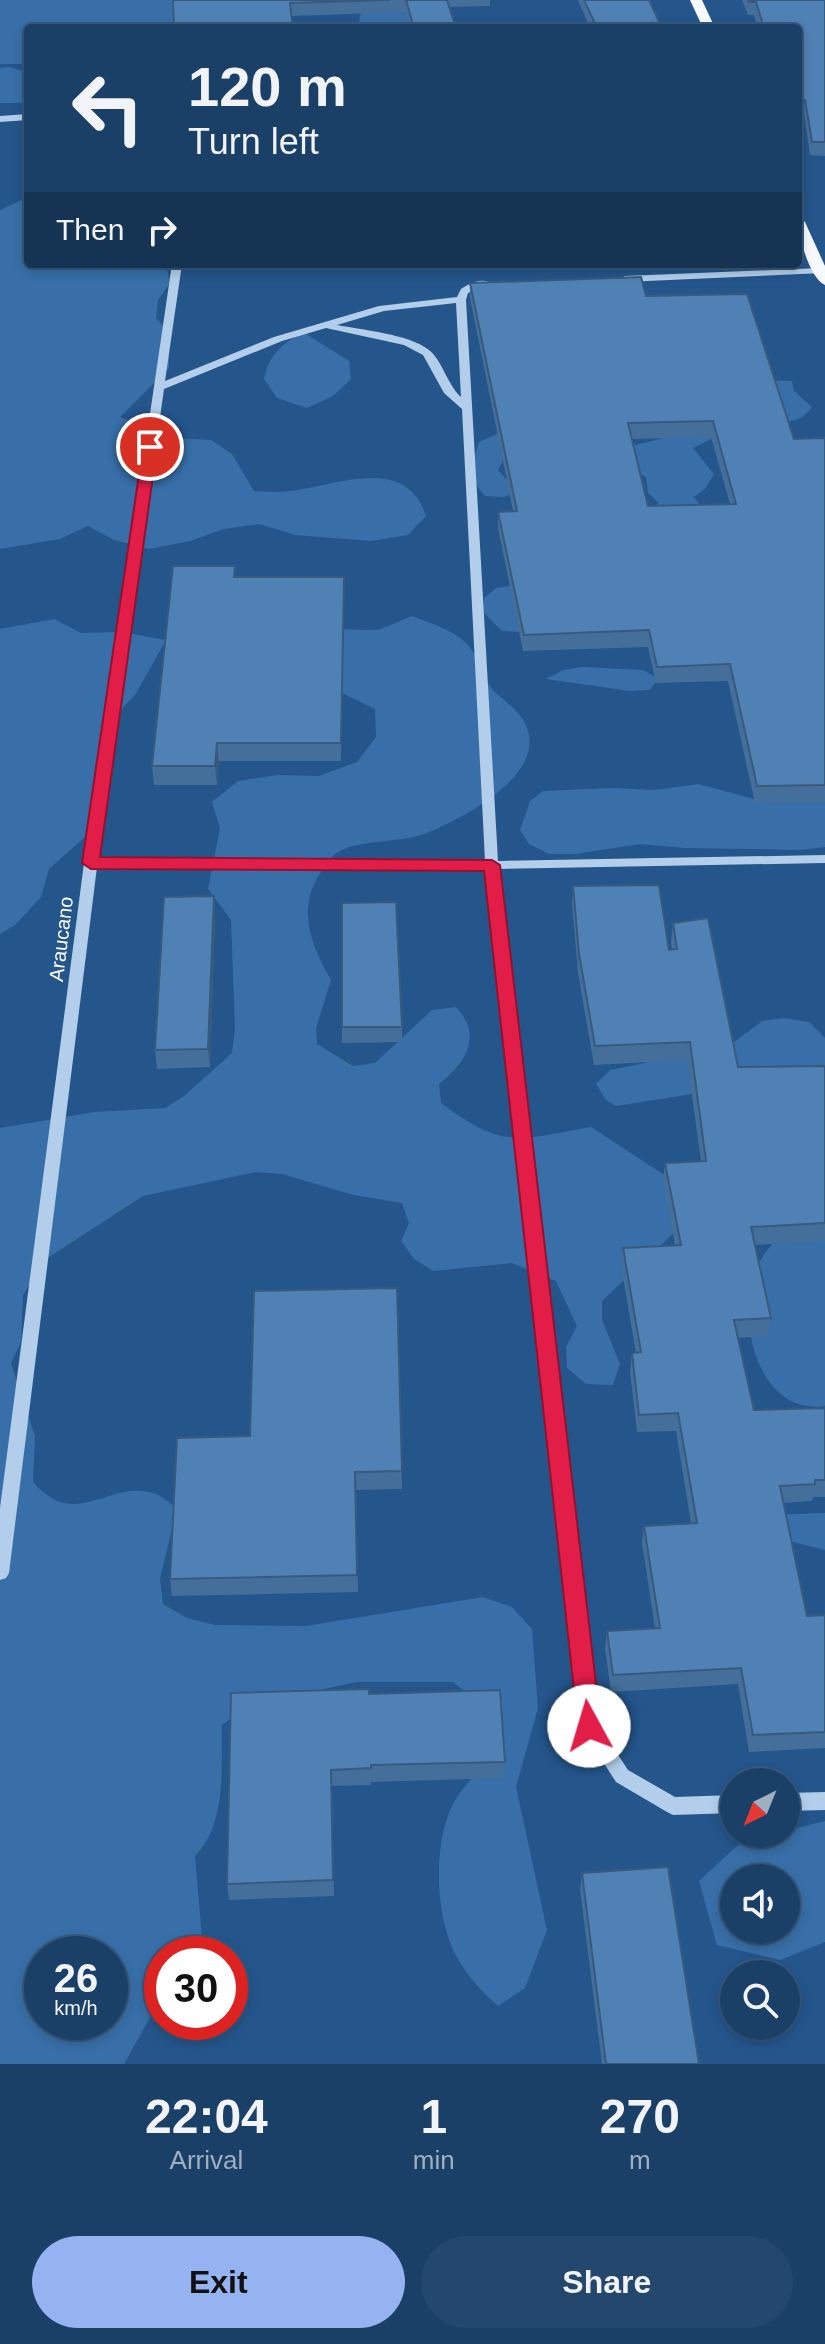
<!DOCTYPE html>
<html lang="en">
<head>
<meta charset="utf-8">
<style>
	:root { --surface:#1b4068; --page:#24476e; --text:#f1f3f6; --muted:#a0afc0; --line:#39597c; --accent:#95b2f1 }
	body { margin:0; font-family:Arial,sans-serif; background:var(--page); color:var(--text); height:100vh; display:flex; flex-direction:column; font-size:30px; white-space:nowrap }
	* { box-sizing:border-box; margin:0 }
	p { font-size:26px; color:var(--muted) }
	.icon { flex:none; width:44px; height:44px; fill:none; stroke:currentColor; stroke-width:2; stroke-linecap:round; stroke-linejoin:round }
	.map { position:relative; height:2064px; overflow:hidden }
	.drawer { display:flex; flex-direction:column; background:var(--surface); flex:1 }
	.drawer>* { flex:none }
	.guide { position:absolute; left:24px; top:24px; width:778px; height:244px; border-radius:8px; box-shadow:0 4px 12px #0003,0 0 0 2px var(--line); background:#1b4068; color:var(--text); overflow:hidden }
	.needle { width:52px; rotate:223deg }
	.buttons { position:absolute; left:720px; top:1768px; display:grid; gap:16px }
	.buttons a { display:grid; place-items:center; width:80px; height:80px; border-radius:50%; background:var(--surface); box-shadow:0 4px 12px #0003,0 0 0 2px var(--line); font-size:40px }
	.speed { position:absolute; left:24px; top:1936px; display:flex; gap:16px; font-size:40px; font-weight:700; text-align:center }
	.speed>* { display:grid; place-content:center; width:104px; height:104px; border-radius:50%; background:var(--surface); box-shadow:0 4px 12px #0003,0 0 0 2px var(--line); line-height:1 }
	.speed small { font-size:20px; font-weight:400 }
	.speed .limit { border:12px solid #d22; background:#fff; color:#111 }
	.pin { position:absolute; display:grid; place-items:center; width:68px; height:68px; color:#fff; margin:-34px; border:4px solid #fff; border-radius:50%; box-shadow:0 2px 8px #0007 }
	.me { position:absolute; width:88px; margin:-44px; rotate:354deg; stroke-linejoin:round; filter:drop-shadow(0 0 6px #0008) }
	.turn { display:flex; align-items:center; gap:28px; height:168px; padding:0 32px; font-size:36px }
	.turn .icon { width:104px; height:104px; stroke-width:2.5 }
	.turn b { display:block; font-size:56px; line-height:68px }
	.then { display:flex; align-items:center; height:76px; padding:0 32px; background:#0003; gap:16px; font-size:30px }
	.eta { display:flex; justify-content:space-evenly; align-items:center; height:136px; text-align:center }
	.eta b { font-size:48px; font-weight:600; line-height:56px }
	.primary-button { display:flex; gap:16px; margin-top:auto; padding:16px 32px }
	.primary-button a { flex:1; height:92px; border-radius:48px; background:var(--accent); color:#111; font-size:32px; font-weight:600; line-height:92px; text-align:center }
	.primary-button a+a { background:var(--page); color:var(--text) }
	.map>svg:first-child { display:block }
</style>
</head>
<body>
<div class="map">
<svg width="825" height="2064" viewBox="0 0 825 2064">
	<rect width="100%" height="100%" fill="#24558b"/>
	<g fill="#386fa8" fill-rule="evenodd">
		<path d="M0,0H185L244,28H28V64H0Z"/>
		<path d="M426,0L414,28H364L359,21L363,2Z"/>
		<path d="M10,67L28,73V103H0V68Z"/>
		<path d="M28,197V264H166L170,283L158,300L156,318L169,333V368L120,417L176,438L211,440L232,454L254,491C266,491 279,493 291,491C338,485 406,454 426,516L408,535L371,541L295,535L259,524L224,529L190,541L149,549L114,540L88,526L60,539L0,549V210Z"/>
		<path d="M303,332L349,361L351,379L333,396L307,408L277,398L264,379C269,354 281,345 303,332Z"/>
		<path d="M763,380L792,381L794,391L812,407C802,421 791,422 775,423Z"/>
		<path d="M742,424L693,448L714,474L705,489L694,497L706,513L657,506L658,502L648,493L646,477L639,474L620,449C661,438 700,429 742,424Z"/>
		<path d="M499,433L508,450L498,470L511,485V494L504,497L485,496L473,481L476,465H472L479,442Z"/>
		<path d="M523,584L519,632L502,631L483,612L484,598L496,588Z"/>
		<path d="M412,616C430,623 451,629 466,643C480,657 482,681 497,694C509,704 524,715 528,731C542,778 459,821 424,834C400,843 356,839 335,854C331,857 327,864 324,868C295,905 310,944 331,980L316,1028L317,1044L353,1066L375,1063L432,1010L456,1007C483,1035 466,1063 439,1084L441,1103C504,1150 517,1140 591,1127L666,1176L678,1229L602,1301V1320L620,1364L613,1385L586,1384L567,1368L566,1347L577,1326L556,1281L512,1263L433,1271L414,1259L401,1241L409,1223L402,1203L353,1195L282,1174L256,1172L143,1196L46,1259L23,1295L21,1342L11,1363L35,1436L33,1482C77,1533 109,1477 156,1494C163,1497 171,1504 177,1508L160,1579L163,1604L187,1618L215,1625L306,1626L483,1597L512,1607L532,1629L538,1708L516,1787L547,1930L525,1988L498,2006C482,1992 469,1978 458,1959C435,1920 432,1845 453,1804C462,1787 479,1771 492,1756L477,1701L453,1682H357L249,1705L222,1725C221,1767 227,1824 195,1856L203,1949L198,1954H162V1996L124,2064H0V1128L94,1112L165,1108L184,1096L232,1053L235,1028L231,920L208,889L220,828L212,802L238,781L278,775L319,776L357,762L376,737L375,709L344,694L308,684L259,628L378,630ZM42,1954H110V2022H42Z"/>
		<path d="M54,619L81,633L121,632L166,640L135,695L114,717L96,794L104,820L49,869L41,897L15,925L0,934V629Z"/>
		<path d="M582,667L643,670L659,679L649,690L630,691L546,679L563,670Z"/>
		<path d="M698,784L754,799L825,797V847L800,850L685,848L640,844L575,854H549L529,844L520,830L530,801L543,791L612,788L654,790Z"/>
		<path d="M784,1018L809,1022L825,1038V1073L616,1106L606,1100L596,1084L610,1070L729,1046L762,1021Z"/>
		<path d="M825,1200V1406C761,1415 739,1330 752,1280C762,1243 797,1222 825,1200Z"/>
		<path d="M825,1513V1550L781,1539L766,1515Z"/>
		<path d="M825,1821V1942L780,1960L717,1945L699,1881L740,1843L786,1834V1831ZM734,1878H786V1930H734Z"/>
	</g>
	<g fill="none" stroke-linecap="round" stroke-linejoin="round">
		<g fill="#b2ceea" fill-rule="evenodd">
			<path d="M28,114V120L0,122V116Z"/>
			<path d="M172,264H182L165,381L274,337L379,306L457,297L461,289C470,283 483,277 493,284C487,289 476,288 468,293L466,300L498,861L825,855V863L499,869L598,1724L628,1770L675,1797L734,1795V1813L673,1815L667,1812L616,1782L580,1726L486,869L97,867L9,1573L6,1578L0,1580V1508L84,863ZM456,303L461,397C447,384 442,360 429,350C409,334 362,330 337,325L384,311ZM326,328L404,345L423,355L444,393L462,409L485,861L98,859L164,389L282,341Z"/>
			<path d="M820,268L825,271L823,273L625,282L620,279L625,276Z"/>
			<path d="M825,1792V1810L786,1811V1793Z"/>
		</g>
		<g fill="#f6fafe" fill-rule="evenodd">
			<path d="M690,0H702L715,28H703Z"/>
			<path d="M798,218L805,222L825,266V285C809,278 798,235 798,218Z"/>
		</g>
	</g>
	<g fill="#456f9b" fill-rule="evenodd">
		<path d="M173,0H490V6L449,7L456,28H411L406,12L292,16Z"/>
		<path d="M578,0H649L662,28H590Z"/>
		<path d="M742,0H825V156L810,155L804,114H798V28H758L754,15H748Z"/>
		<path d="M470,283L646,296L794,439L825,438V802L755,803L728,681L656,683L648,647L523,651L498,528V512L513,511L470,298ZM711,437L730,504L648,506L632,439Z"/>
		<path d="M236,577L344,596L341,761H219L217,785H154L152,766Z"/>
		<path d="M573,886L669,950H672L671,942L673,923L738,1067L825,1066V1241L755,1245L771,1318L768,1336L738,1338L754,1410L825,1408V1497H813L812,1501L783,1503L807,1616L825,1615V1748L749,1752L738,1684L611,1692L605,1648L607,1631L655,1628L642,1543L644,1526L691,1523L676,1431L637,1432L630,1371L632,1353H636L621,1266L623,1248L675,1245L663,1181L665,1163L701,1161L687,1060L594,1065L578,973L572,904Z"/>
		<path d="M214,896L215,915L210,1067L157,1069L155,1050Z"/>
		<path d="M342,1027H402V1042L342,1043Z"/>
		<path d="M397,1288L402,1489L356,1490L358,1592L172,1596L170,1579L250,1436Z"/>
		<path d="M369,1694L505,1762L504,1778L371,1782V1785L332,1786L334,1896L229,1900L227,1884Z"/>
		<path d="M582,1873L699,2064H602L580,1889Z"/>
	</g>
	<g fill="#385a7e">
		<path d="M344,577V596L341,761V743Z"/>
		<path d="M217,743L219,761L217,785L215,766Z"/>
		<path d="M214,896L215,915L210,1067L208,1049Z"/>
	</g>
	<g fill="#5081b4" stroke="#385a7e" stroke-width="2" fill-rule="evenodd">
		<path d="M173,0H390L290,3L293,28H174Z"/>
		<path d="M406,0H447L456,28H414Z"/>
		<path d="M584,0H649L662,28H597Z"/>
		<path d="M748,0H825V142H812L805,100H798V28H764L756,2H749Z"/>
		<path d="M641,277L646,296L747,294L794,439L825,438V785L757,786L730,664L657,667L649,630L524,635L498,512L517,511L470,283ZM713,421L736,504L648,506L628,423Z"/>
		<path d="M173,566H235L234,577H344L341,743H217L215,766H152Z"/>
		<path d="M659,885L669,950L677,949L673,923L708,918L738,1067L825,1066V1223L751,1227L771,1318L734,1320L754,1410L825,1408V1480H815V1484L780,1486L807,1616L825,1615V1732L753,1735L741,1668L613,1675L607,1631L660,1628L644,1526L697,1523L678,1413L639,1415L632,1353L641,1352L623,1248L681,1245L665,1163L706,1161L690,1042L595,1046L579,954L573,886Z"/>
		<path d="M214,896L208,1049L155,1050L164,897Z"/>
		<path d="M396,902L402,1027H342V903Z"/>
		<path d="M397,1288L402,1471L355,1472L357,1575L170,1579L177,1438L250,1436L254,1291Z"/>
		<path d="M369,1689V1694L500,1690L505,1762L371,1765V1768L331,1770L333,1880L227,1884L231,1693Z"/>
		<path d="M668,1867L699,2064H606L582,1873Z"/>
	</g>
	<path fill="#e11d48" stroke="#92132f" stroke-width="2" d="M150,443L157,447L100,857L492,860L500,865L601,1726L598,1734L589,1737L581,1734L578,1726L484,871L91,869L82,863L143,447Z"/>
	<g text-anchor="middle" stroke-width="8" stroke-linejoin="round" paint-order="stroke">
		<g font-size="20" fill="#fff" stroke="#24558b">
			<text transform="translate(61 939) rotate(-83)" y="7">Araucano</text>
		</g>
	</g>
</svg>
<div class="buttons">
<a><svg class="needle" viewBox="-14 -14 28 28"><path d="M0-13l5 13h-10z" fill="#e53935"/><path d="M0 13l5-13h-10z" fill="#a0afc0"/></svg></a>
<a><svg class="icon" aria-label="sound" viewBox="0 0 24 24"><path d="M4 9h4l5-4v14l-5-4H4zM17 9q2 3 0 6"/></svg></a>
<a><svg class="icon" aria-label="search" viewBox="0 0 24 24"><circle cx="10" cy="10" r="6"/><path d="M15 15l6 6"/></svg></a>
</div>
<div class="speed"><div>26<small>km/h</small></div><div class="limit">30</div></div>
<div class="pin" style="left:150px;top:447px;background:#d93025"><svg class="icon" aria-label="arrive" viewBox="0 0 24 24"><path d="M6 21V4h12l-3 4 3 4H6"/></svg></div>
<svg class="me" style="left:589px;top:1726px" viewBox="-20 -20 40 40"><circle r="19" fill="#fff"/><path d="M0-13L10 11 0 6-10 11z" fill="#e11d48"/></svg>
<div class="guide">
<div class="turn"><svg class="icon" aria-label="left" viewBox="0 0 24 24"><path d="M17 20v-9H6M10 6l-5 5 5 5"/></svg><div><b>120 m</b>Turn left</div></div>
<div class="then">Then<svg class="icon" aria-label="right" viewBox="0 0 24 24"><path d="M7 20v-9h11M14 6l5 5-5 5"/></svg></div>
</div>
</div>
<section class="drawer">
<div class="eta">
<div><b>22:04</b><p>Arrival</p></div>
<div><b>1</b><p>min</p></div>
<div><b>270</b><p>m</p></div>
</div>
<div class="primary-button"><a>Exit</a><a>Share</a></div>
</section>
</body>
</html>
